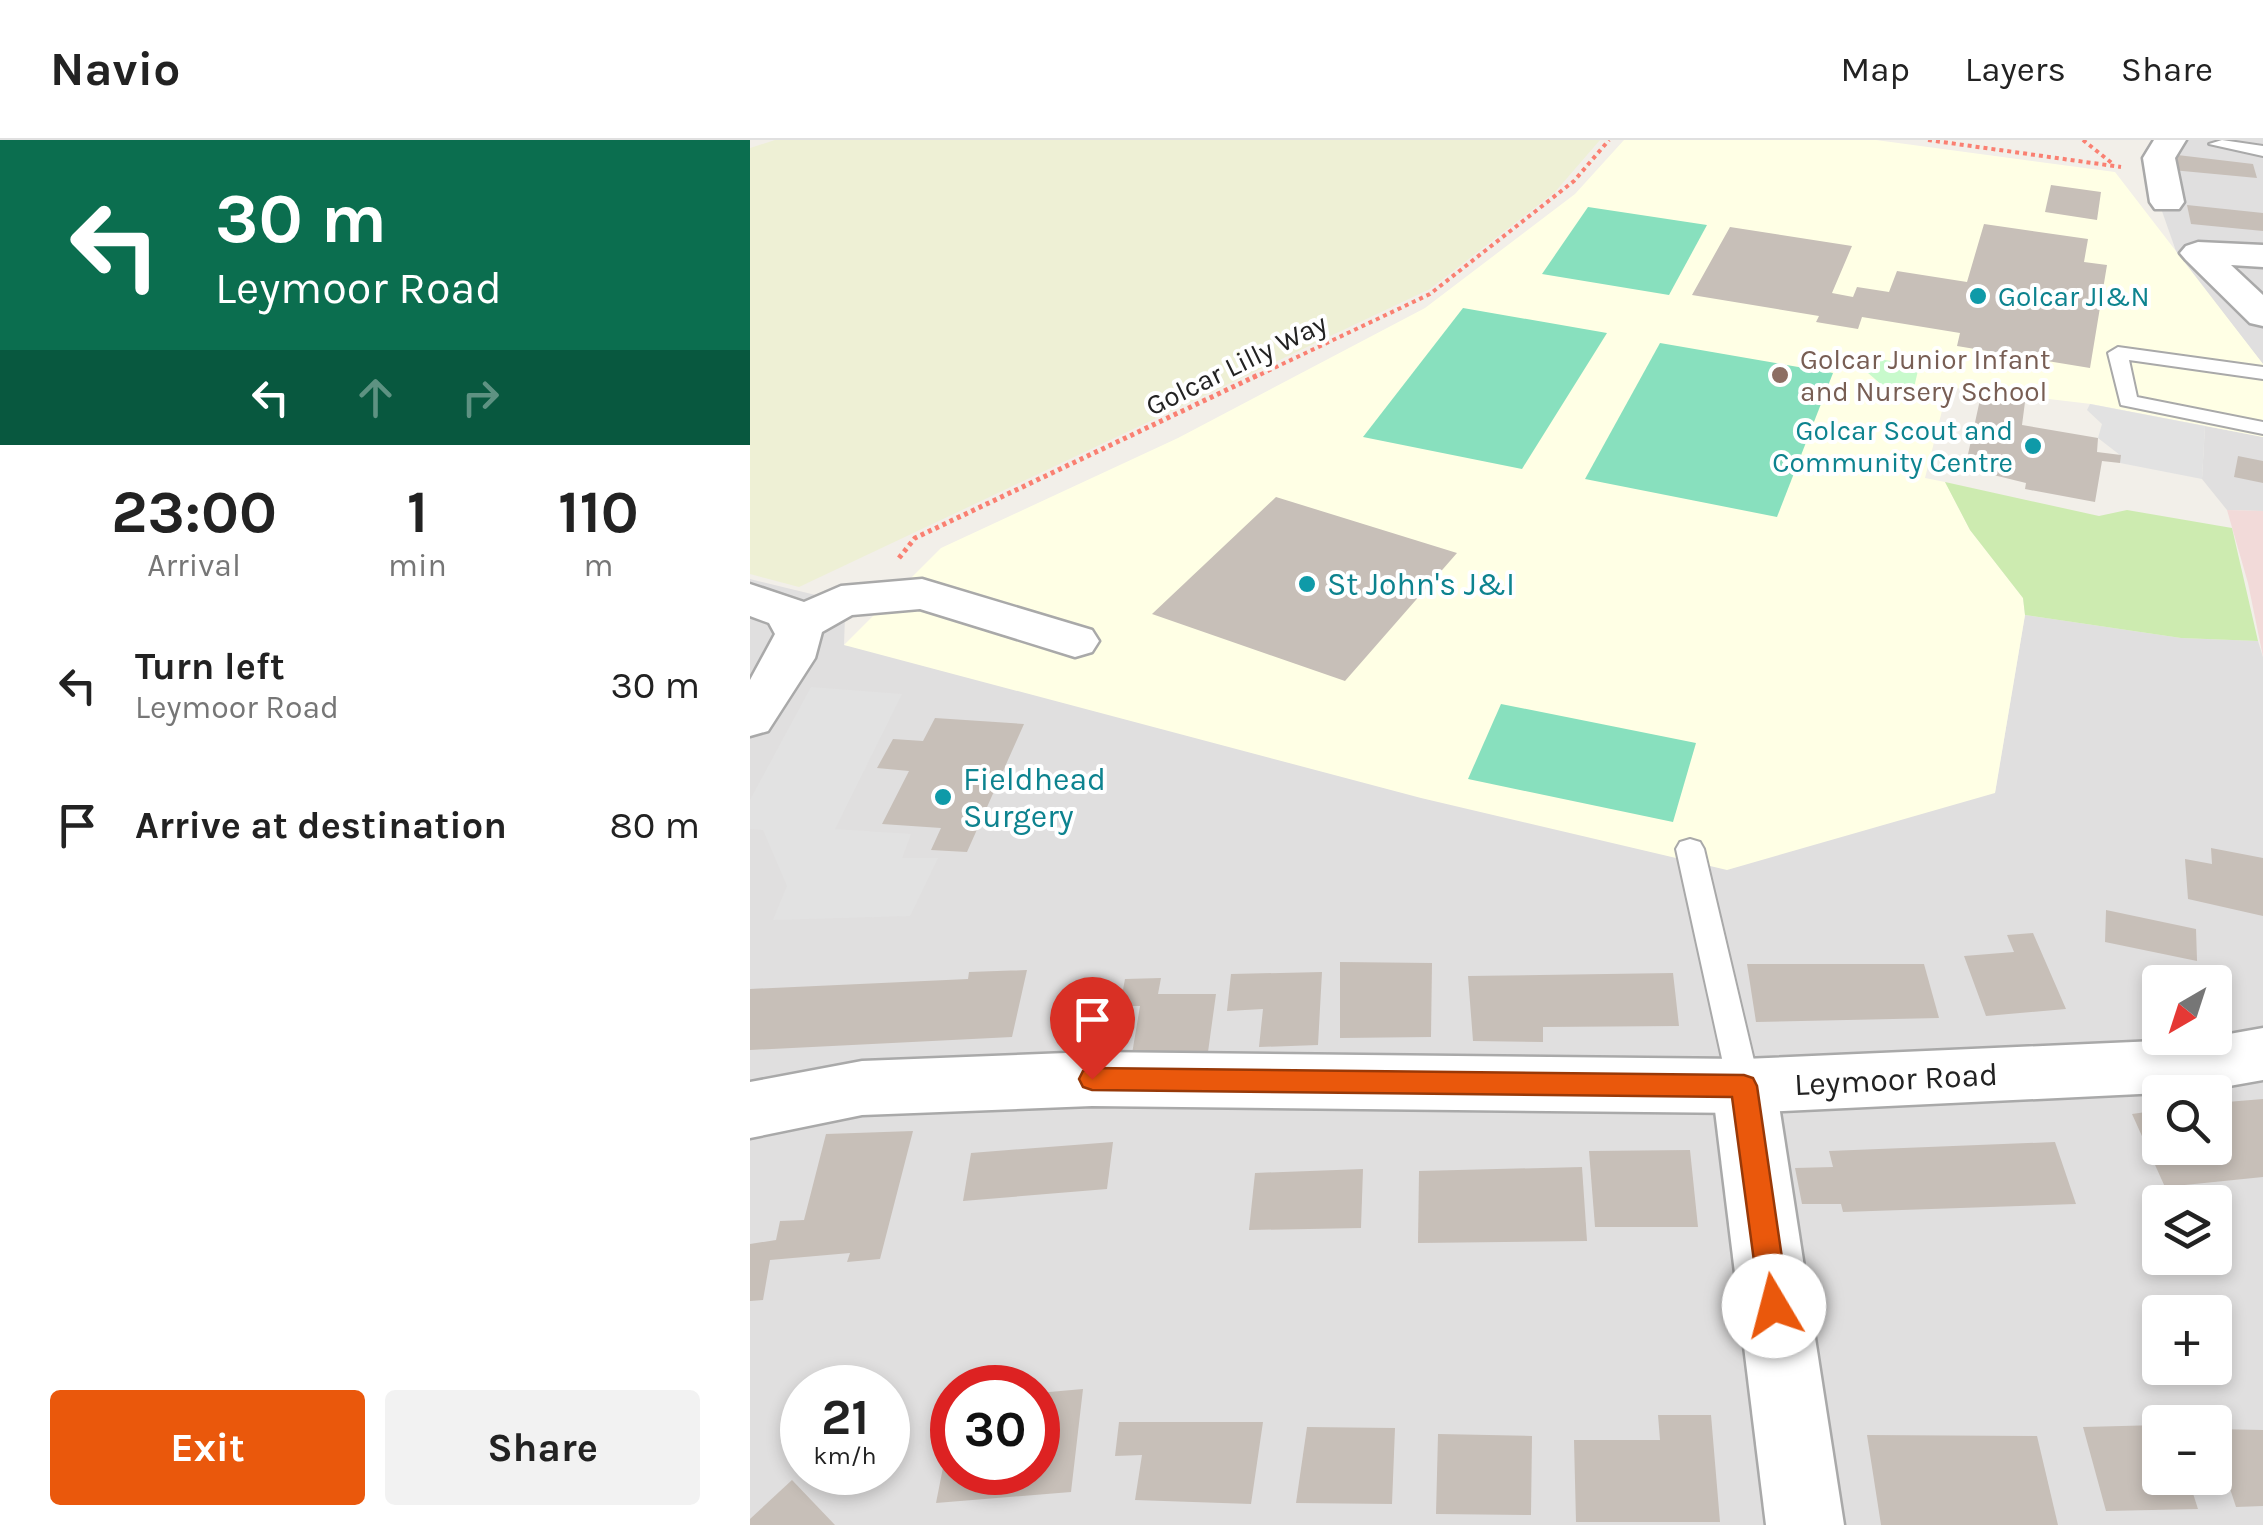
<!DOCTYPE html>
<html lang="en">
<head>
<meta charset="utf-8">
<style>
	:root { --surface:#fff; --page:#f2f2f2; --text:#222; --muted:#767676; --line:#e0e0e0; --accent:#ea580c }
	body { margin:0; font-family:Karla,sans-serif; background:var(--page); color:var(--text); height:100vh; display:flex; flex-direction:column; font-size:38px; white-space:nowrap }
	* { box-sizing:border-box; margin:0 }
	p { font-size:32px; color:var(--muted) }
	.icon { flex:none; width:55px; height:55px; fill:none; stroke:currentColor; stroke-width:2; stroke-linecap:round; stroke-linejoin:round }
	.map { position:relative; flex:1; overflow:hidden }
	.sheet { display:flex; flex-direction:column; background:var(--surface); width:750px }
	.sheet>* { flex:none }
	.top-card { background:#0b6e4f; color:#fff; overflow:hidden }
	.needle { width:65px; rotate:219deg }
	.tools { position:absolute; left:1392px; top:825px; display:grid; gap:20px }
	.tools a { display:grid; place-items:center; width:90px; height:90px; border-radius:10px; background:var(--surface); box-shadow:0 5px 15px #0003; font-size:50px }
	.speed { position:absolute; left:30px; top:1225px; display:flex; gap:20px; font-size:50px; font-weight:700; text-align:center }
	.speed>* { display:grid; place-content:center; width:130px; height:130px; border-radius:50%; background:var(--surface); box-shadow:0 5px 15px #0003; line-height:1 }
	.speed small { font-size:25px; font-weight:400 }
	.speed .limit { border:15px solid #d22; background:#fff; color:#111 }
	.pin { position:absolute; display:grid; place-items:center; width:85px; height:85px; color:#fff; margin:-102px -42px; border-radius:50% 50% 50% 0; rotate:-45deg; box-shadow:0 0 10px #0007 }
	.pin .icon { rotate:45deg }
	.me { position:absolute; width:110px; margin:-55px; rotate:352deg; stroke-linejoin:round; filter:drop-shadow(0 0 8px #0008) }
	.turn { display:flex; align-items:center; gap:35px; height:210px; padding:0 50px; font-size:45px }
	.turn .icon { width:130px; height:130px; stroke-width:2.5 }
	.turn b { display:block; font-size:70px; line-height:85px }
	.lanes { display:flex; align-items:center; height:95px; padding:0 50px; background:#0003; justify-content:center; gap:50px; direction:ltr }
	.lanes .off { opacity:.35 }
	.eta { display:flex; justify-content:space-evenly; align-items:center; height:170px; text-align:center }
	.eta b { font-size:60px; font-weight:700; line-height:70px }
	.action { display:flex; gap:20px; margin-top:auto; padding:20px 50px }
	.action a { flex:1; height:115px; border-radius:10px; background:var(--accent); color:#fff; font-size:40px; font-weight:700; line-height:115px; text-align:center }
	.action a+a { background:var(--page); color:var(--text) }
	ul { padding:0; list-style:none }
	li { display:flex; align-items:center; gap:30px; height:140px; padding:0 50px }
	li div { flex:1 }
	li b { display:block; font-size:38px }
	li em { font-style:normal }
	header { display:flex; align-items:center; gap:60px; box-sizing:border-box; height:140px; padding:0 50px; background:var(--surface); border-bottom:2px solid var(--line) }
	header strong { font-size:48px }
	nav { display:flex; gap:55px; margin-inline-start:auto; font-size:35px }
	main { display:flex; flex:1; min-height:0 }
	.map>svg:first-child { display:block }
</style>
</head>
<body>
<header>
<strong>Navio</strong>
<nav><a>Map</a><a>Layers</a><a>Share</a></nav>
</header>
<main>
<section class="sheet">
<div class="top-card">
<div class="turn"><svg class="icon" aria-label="left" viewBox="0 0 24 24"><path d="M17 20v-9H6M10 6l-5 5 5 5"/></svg><div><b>30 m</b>Leymoor Road</div></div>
<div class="lanes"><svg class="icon" aria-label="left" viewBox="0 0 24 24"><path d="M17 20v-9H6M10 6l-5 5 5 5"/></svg><svg class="icon off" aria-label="ahead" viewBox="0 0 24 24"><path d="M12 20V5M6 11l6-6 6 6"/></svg><svg class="icon off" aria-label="right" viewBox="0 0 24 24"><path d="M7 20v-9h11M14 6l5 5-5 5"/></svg></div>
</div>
<div class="eta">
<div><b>23:00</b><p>Arrival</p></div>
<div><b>1</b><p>min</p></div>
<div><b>110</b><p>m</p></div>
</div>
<ul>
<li><svg class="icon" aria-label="left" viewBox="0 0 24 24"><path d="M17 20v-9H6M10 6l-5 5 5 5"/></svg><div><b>Turn left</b><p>Leymoor Road</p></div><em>30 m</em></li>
<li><svg class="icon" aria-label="arrive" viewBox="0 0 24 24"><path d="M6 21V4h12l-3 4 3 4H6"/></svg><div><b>Arrive at destination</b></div><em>80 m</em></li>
</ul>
<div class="action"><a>Exit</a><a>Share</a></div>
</section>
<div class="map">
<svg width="1513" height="1385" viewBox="0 0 1513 1385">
	<rect width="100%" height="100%" fill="#f2efe9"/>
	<g fill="#e0dfdf" fill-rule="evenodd">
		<path d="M1402,0H1513V224L1427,114L1399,34Z"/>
		<path d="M1455,286L1513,297V371L1477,370L1452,339Z"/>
		<path d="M0,439L78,458L95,476L94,505L1245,653L1275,475L1431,498L1508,501L1513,517V1385H0ZM1410,842H1465V898H1410ZM1410,952H1465V1008H1410ZM1410,1062H1465V1118H1410ZM1410,1172H1465V1228H1410ZM52,1248H138V1332H52ZM202,1248H288V1332H202ZM1410,1282H1465V1338H1410Z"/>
	</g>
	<path fill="#f2dad9" d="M1477,370L1513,371V517L1498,443Z"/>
	<path fill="#ffffe5" d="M874,0H1126L1365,32L1513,224V297L1341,264L1198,247L1175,338L1195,342L1220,390L1273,458L1275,475L1245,653L977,730L671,658L94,505L191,408L428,298L675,168L825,54Z"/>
	<path fill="#eef0d5" d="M25,0H850L805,52L680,149L49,447L0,434V8Z"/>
	<path fill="#cdebb0" d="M1195,342L1349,376L1377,370L1482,388L1508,501L1431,498L1275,475L1273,458L1220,390Z"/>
	<path fill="#c8facc" d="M1113,216L1169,226L1161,261L1140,252L1110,226Z"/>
	<g fill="#88e0be">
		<path d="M838,67L957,85L919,155L792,134Z"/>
		<path d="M713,168L857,193L772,329L613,297Z"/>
		<path d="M910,203L1083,233L1027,377L835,339Z"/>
		<path d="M751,564L946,603L923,682L718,639Z"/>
	</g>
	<g fill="#e2e2e2">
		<path d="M1340,264L1455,286L1452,339L1370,323V315L1348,298L1352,284L1337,270Z"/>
		<path d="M61,547L152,554L85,689L161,694L152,718H188L160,776L23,780L37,746L13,690L0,689V660Z"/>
	</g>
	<g fill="#c7bfb8">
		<path d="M1419,14L1503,24L1507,38L1422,30Z"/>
		<path d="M1301,45L1351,52L1347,80L1295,72Z"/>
		<path d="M1437,65L1513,73V91L1441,84Z"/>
		<path d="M1234,84L1338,99L1334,122L1357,125L1340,228L1207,206L1210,193L1112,177L1108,189L1066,182L1069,176L942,155L980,87L1102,106L1082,153L1103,157L1107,147L1139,152L1147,131L1217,142Z"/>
		<path d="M1231,255L1275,262L1272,285L1348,298L1347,312L1371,315L1370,323L1352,321L1345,362L1275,349L1276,343L1215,328Z"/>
		<path d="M1488,316L1513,321V343L1484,337Z"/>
		<path d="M526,357L707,413L595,541L402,474Z"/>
		<path d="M185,578L274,584L217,712L181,710L191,688L132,684L159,631L127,628L143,599L173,601Z"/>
		<path d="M1461,708L1513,718V776L1438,759L1435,719L1462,724Z"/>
		<path d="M1356,770L1446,789L1447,821L1355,802Z"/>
		<path d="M1283,793L1316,869L1236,876L1214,816L1264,812L1257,795Z"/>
		<path d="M590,822L682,823L681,897L590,898Z"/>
		<path d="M997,824H1174L1189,878L1006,882Z"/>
		<path d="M277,830L262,897L0,910V849L218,839L219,832Z"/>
		<path d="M572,832L568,905L509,907L513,869L477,871L481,834Z"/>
		<path d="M923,833L929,886L793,887V902L723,901L718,836Z"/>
		<path d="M411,838L408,854H466L458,912L382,914L390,866H370L375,839Z"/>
		<path d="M1513,959V1037L1415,1047L1382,974L1410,970V1008H1465V963Z"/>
		<path d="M163,991L130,1119L97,1122L100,1113L20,1120L13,1160L0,1161V1104L26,1100L30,1081L54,1080L76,994Z"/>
		<path d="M363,1002L357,1049L213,1061L221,1013Z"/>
		<path d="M1305,1002L1326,1064L1093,1072L1091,1064H1052L1045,1028L1083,1027L1079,1011Z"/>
		<path d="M940,1010L948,1087H845L839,1011Z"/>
		<path d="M832,1027L837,1101L668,1103L669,1031Z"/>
		<path d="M613,1029L611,1088L499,1090L505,1033Z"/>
		<path d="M333,1249L321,1352L186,1363L201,1287L202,1332H288V1253Z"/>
		<path d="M908,1275H961L970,1382H826L824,1300H910Z"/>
		<path d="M369,1282H513L501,1364L385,1360L392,1315L365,1316Z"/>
		<path d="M1410,1285V1338H1438L1448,1369L1356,1371L1333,1287Z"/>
		<path d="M557,1287L645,1288L642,1364L546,1363Z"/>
		<path d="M1465,1289L1513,1290V1366L1486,1367L1465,1303Z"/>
		<path d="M688,1294L782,1296L781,1375L686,1374Z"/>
		<path d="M1117,1295L1287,1296L1308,1385H1131Z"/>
		<path d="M42,1340L85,1385H0V1379Z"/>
	</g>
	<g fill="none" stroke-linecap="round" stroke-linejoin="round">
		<g stroke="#a9a9a9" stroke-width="4">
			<g id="service">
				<path d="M1472,0L1513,6V16L1459,4Z"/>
				<path d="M1368,207L1513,227V239L1379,220L1387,257L1513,282V294L1371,265L1358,213Z"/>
				<path d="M940,699L950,702L954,709L1010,946L1005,956L994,959L983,956L978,946L926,709L930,702Z"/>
			</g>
		</g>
		<g stroke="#a9a9a9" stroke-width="5">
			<g id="minor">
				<path d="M1404,0H1436L1425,18L1434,62L1429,69H1405L1400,62L1393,18Z"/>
				<path d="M1448,102L1513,105V127L1481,125L1513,155V186L1500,183L1436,120L1430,113L1436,106Z"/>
				<path d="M172,439L342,490L349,501L342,512L325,517L170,469L102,475L72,492L65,518L18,591L0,596V540L25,494L19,483L0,476V444L54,462L91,446Z"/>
				<path d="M994,919L1017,927L1026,946L1094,1385H1016L962,946L971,927Z"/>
			</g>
		</g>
		<g stroke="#a9a9a9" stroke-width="5">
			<path id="tertiary" d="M1513,888V940L1451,951L994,973L342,966L112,975L0,998V942L112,921L342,912L994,919L1451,899Z"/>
		</g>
		<g stroke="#fa8072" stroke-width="4" stroke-dasharray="4 4" stroke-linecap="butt">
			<path d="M1178,0L1371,27"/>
			<path d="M1333,0L1363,24"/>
			<path d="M503,238L680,154L824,41L859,0"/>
		</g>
		<path stroke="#fa8072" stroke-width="5" stroke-dasharray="4 4" stroke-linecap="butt" d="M149,418L165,398L508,235"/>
		<use href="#service" fill="#fff" fill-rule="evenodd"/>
		<use href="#minor" fill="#fff" fill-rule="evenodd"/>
		<use href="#tertiary" fill="#fff" fill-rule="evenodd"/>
	</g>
	<path fill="#ea580c" stroke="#983908" stroke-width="2.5" d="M342,928L994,935L1003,938L1007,946L1039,1166L1035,1175L1024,1179L1014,1175L1010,1166L982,957L342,950L333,947L329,939L333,931Z"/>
	<g fill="#0f9aa8" stroke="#fff" stroke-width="4">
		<circle cx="1228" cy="156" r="10"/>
		<circle cx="1283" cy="306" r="10"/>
		<circle cx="557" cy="444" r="10"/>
		<circle cx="193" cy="657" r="10"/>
	</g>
	<circle fill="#8d6e63" stroke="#fff" stroke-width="4" cx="1030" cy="235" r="10"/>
	<g text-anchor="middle" stroke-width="8" stroke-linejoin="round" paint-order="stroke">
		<g font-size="28" fill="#0d838f" stroke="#fff" text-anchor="start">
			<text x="1248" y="166">Golcar JI&amp;N</text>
			<text x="1263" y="300" text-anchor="end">Golcar Scout and<tspan x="1263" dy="32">Community Centre</tspan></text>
		</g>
		<g font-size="28" fill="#785e54" stroke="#fff" text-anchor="start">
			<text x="1050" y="229">Golcar Junior Infant<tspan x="1050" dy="32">and Nursery School</tspan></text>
		</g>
		<g font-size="28" fill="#222" stroke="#fff">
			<text transform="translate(486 224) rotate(-26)" y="10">Golcar Lilly Way</text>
		</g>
		<g font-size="32" fill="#0d838f" stroke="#fff" text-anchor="start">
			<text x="577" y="455">St John's J&amp;I</text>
			<text x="213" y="650">Fieldhead<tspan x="213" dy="37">Surgery</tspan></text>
		</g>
		<g font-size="32" fill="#222" stroke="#fff">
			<text transform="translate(1146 939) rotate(-3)" y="11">Leymoor Road</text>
		</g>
	</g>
</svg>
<div class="tools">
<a><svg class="needle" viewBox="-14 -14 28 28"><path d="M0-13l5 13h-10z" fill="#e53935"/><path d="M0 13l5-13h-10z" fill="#767676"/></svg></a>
<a><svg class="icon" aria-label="search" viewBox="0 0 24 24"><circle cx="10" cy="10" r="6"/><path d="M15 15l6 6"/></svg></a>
<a><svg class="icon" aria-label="layers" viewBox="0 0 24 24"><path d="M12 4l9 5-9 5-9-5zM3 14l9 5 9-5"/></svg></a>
<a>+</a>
<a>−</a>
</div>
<div class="speed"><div>21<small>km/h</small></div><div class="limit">30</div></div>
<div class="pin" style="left:342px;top:939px;background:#d93025"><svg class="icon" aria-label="arrive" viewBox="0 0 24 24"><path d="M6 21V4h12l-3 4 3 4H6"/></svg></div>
<svg class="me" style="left:1024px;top:1166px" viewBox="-20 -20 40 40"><circle r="19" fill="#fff"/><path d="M0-13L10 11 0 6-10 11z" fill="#ea580c"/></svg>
</div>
</main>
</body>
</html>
